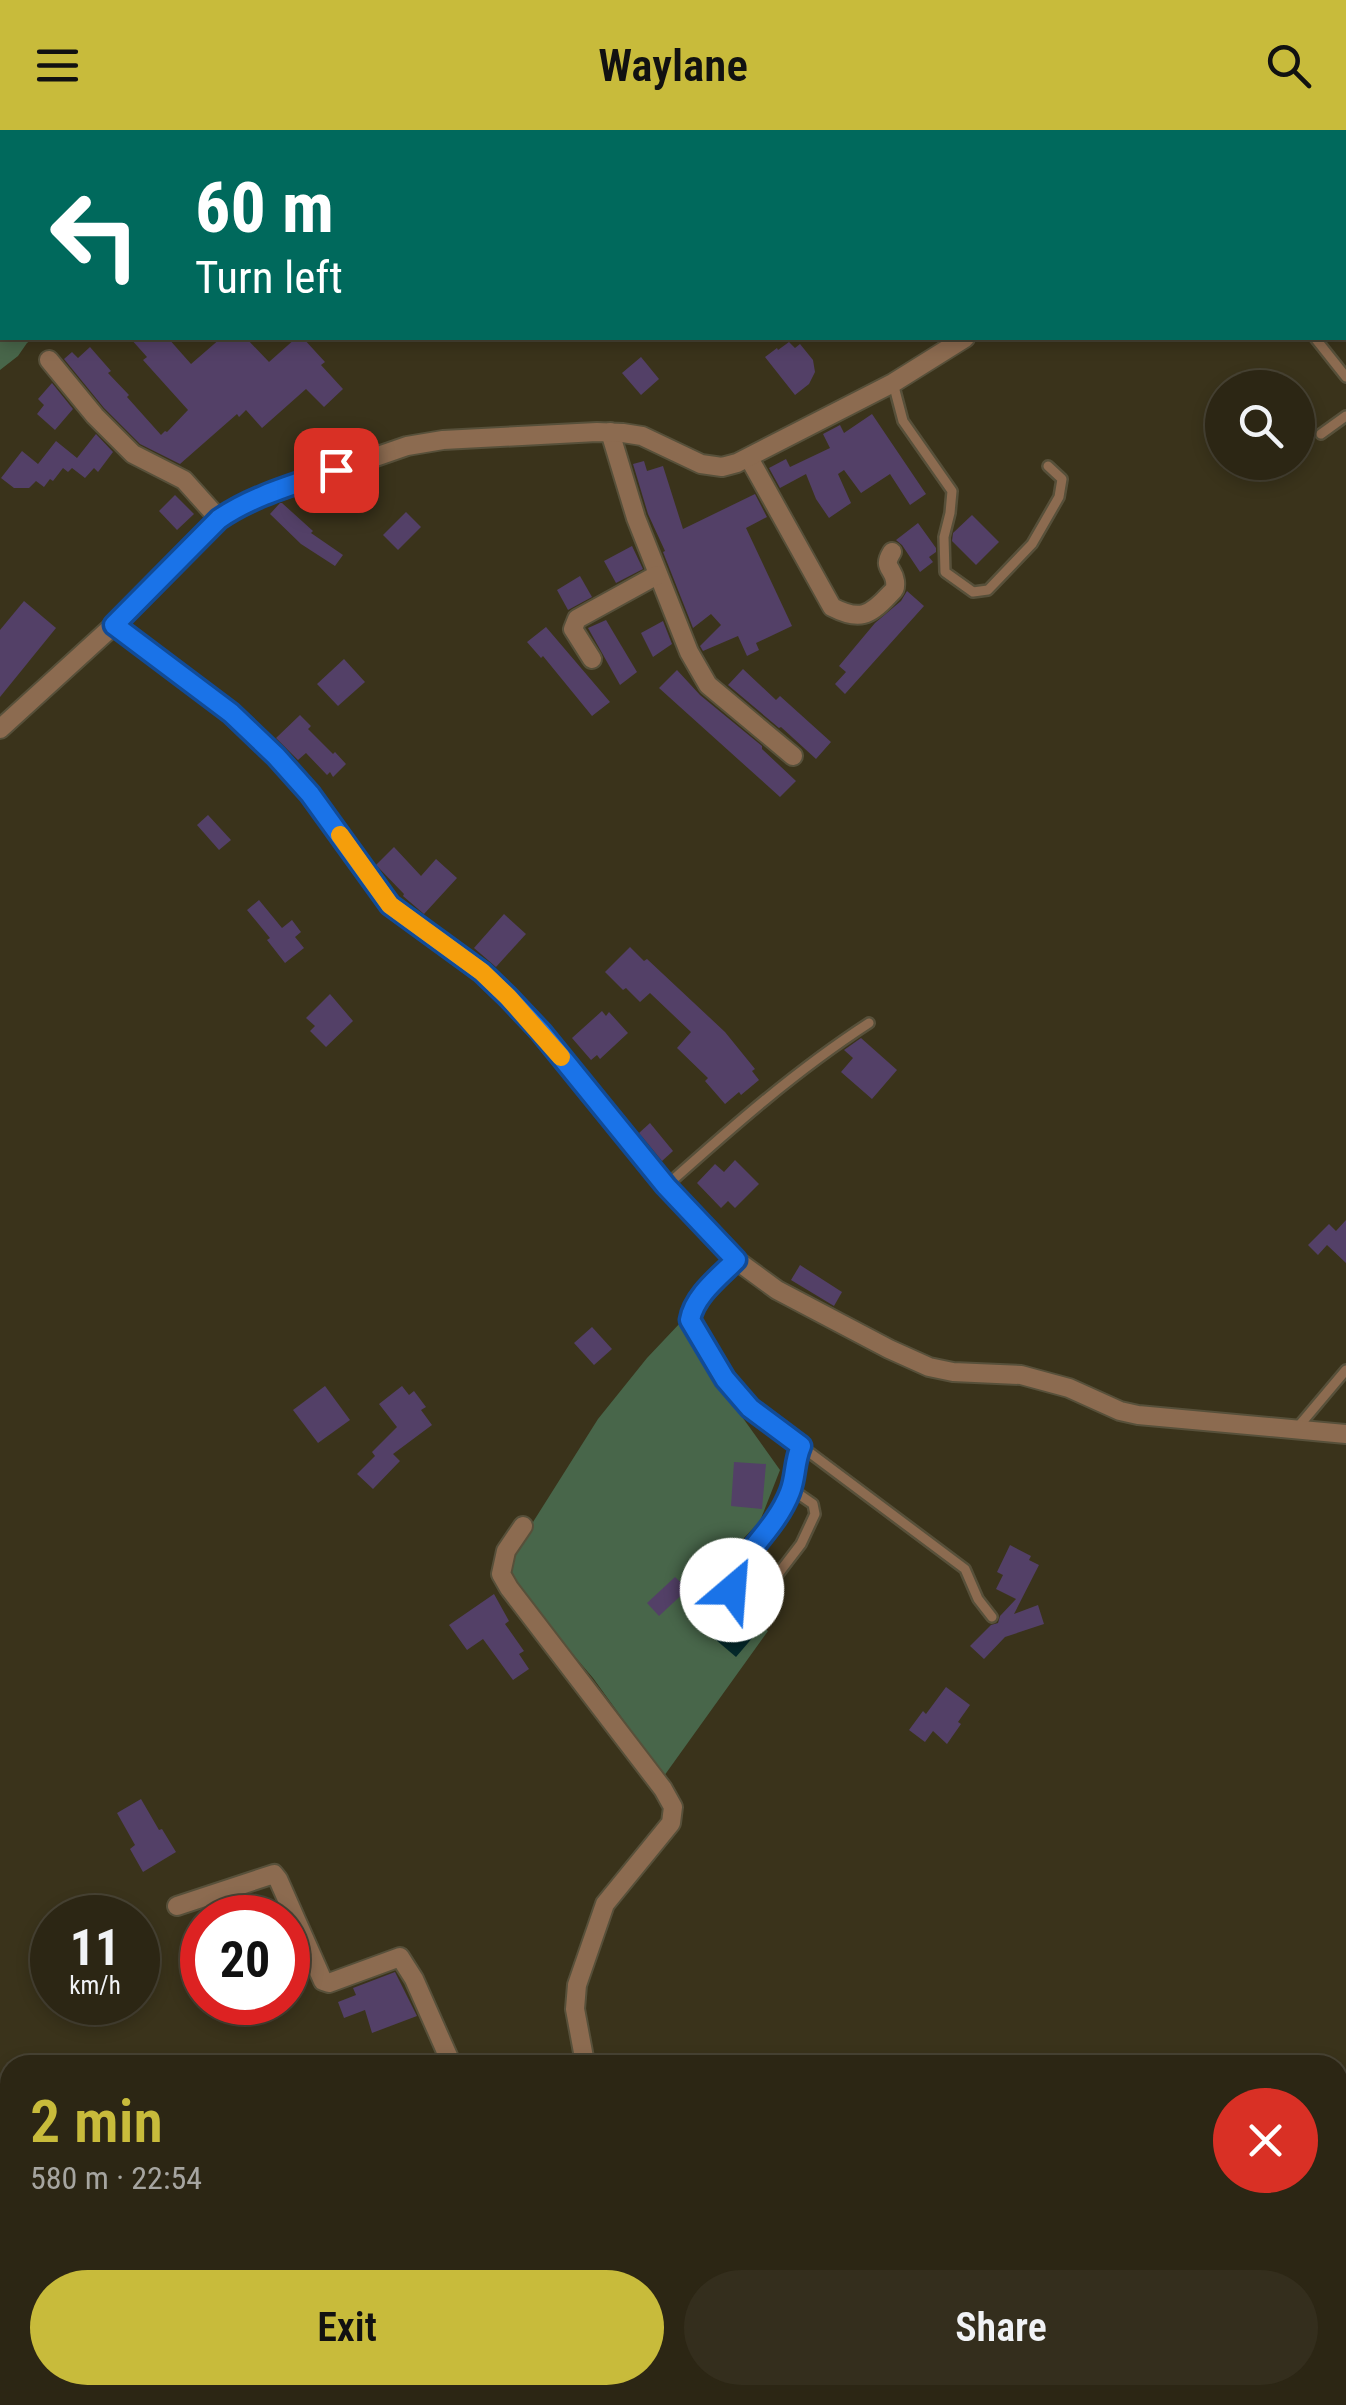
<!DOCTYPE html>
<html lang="en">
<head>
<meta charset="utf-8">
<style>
	:root { --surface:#2c2614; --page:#342e1d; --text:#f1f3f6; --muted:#a6a5a0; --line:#484334; --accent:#c8bb3b }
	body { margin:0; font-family:"Roboto Condensed",sans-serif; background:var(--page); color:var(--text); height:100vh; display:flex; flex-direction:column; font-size:38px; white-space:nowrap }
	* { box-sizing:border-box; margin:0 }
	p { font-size:32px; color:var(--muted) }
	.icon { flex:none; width:55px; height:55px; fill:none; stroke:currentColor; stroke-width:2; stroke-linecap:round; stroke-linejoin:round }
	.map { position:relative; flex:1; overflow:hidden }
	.side { position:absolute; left:0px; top:1925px; width:1348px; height:350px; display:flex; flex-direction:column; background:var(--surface); border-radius:30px 30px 0 0; box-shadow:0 5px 15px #0003,0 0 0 2px var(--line) }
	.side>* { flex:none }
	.hud { position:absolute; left:0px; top:0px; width:1348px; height:210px; box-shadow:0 5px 15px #0003,0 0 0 2px var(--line); background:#00695c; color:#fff; overflow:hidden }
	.fabs { position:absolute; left:1205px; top:240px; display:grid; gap:20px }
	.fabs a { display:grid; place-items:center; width:110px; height:110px; border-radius:50%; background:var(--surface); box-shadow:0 5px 15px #0003,0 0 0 2px var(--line); font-size:50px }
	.speed { position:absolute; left:30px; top:1765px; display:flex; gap:20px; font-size:50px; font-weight:700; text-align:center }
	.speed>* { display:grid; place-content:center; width:130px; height:130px; border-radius:50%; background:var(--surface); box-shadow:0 5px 15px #0003,0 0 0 2px var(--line); line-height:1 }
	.speed small { font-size:25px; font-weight:400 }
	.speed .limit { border:15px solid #d22; background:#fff; color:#111 }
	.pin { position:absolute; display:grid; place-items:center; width:85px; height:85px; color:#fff; margin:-42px; border-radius:20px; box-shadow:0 5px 15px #0006 }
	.me { position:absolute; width:110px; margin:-55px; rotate:27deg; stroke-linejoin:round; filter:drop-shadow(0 0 8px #0008) }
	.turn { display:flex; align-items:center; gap:35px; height:210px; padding:0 30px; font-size:45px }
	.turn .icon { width:130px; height:130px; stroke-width:2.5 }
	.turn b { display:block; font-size:70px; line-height:85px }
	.round { display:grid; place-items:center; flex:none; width:105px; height:105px; border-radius:52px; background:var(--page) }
	.headline { display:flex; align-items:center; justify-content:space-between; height:170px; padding:0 30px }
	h1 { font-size:60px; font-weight:600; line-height:75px; color:var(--accent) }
	.action { display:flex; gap:20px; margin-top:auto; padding:20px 30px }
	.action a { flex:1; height:115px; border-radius:60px; background:var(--accent); color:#111; font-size:40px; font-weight:600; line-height:115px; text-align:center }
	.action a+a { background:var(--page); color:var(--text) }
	header { display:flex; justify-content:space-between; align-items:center; height:130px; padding:0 30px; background:var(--accent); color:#111; font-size:45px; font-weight:600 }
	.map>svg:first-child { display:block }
</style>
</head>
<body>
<header><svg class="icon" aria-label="menu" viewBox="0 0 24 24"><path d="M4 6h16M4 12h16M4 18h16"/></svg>Waylane<svg class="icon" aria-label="search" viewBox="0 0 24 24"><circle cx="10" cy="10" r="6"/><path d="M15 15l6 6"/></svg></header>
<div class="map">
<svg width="1346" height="2275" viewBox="0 0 1346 2275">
	<rect width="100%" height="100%" fill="#3a331b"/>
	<g fill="#48664a">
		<path d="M0,0H220L218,2H2V208H34L27,213L18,226L0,240Z"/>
		<path d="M681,1192L735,1277L780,1340L760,1391L707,1447L768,1501L664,1646L593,1548L519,1461C509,1445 511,1436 516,1419L598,1289L647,1228Z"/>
	</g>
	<path fill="#04292b" d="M719,1477L754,1506L736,1527L702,1498Z"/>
	<g fill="#534067">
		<path d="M130,208H168L191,234L221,208H246L269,232L296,208H303L325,232L321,235L343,259L324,277L306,259L262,298L246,280L239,287L237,284L180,334L140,314L104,278L64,229L72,222L78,228L90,217L111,241L108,243L129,265L127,267L161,305L165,301L167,302L188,280L143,230L147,227Z"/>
		<path d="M789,212L795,218L800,214L813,230L815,242L809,254L795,265L765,227L777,218L778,220Z"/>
		<path d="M641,227L659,249L641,265L622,243Z"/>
		<path d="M52,253L73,279L55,300L37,284L44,275L38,269Z"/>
		<path d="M872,284L926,364L910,375L890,344L861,363L844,340L838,344L851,373L829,388L816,369L806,344L780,358L769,338L786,329L790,337L830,318L823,304L840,295L844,303Z"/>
		<path d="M96,304L113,322L98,342L94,338L85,348L72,338L68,342L63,338L53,351L50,349L44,357L36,351L29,358H14L1,348L22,321L38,334L56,311L77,328Z"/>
		<path d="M644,331L647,341L663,336L683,399L755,364L767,387L746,398L792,496L756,513L759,520L747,526L738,506L703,521L700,516L721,495L711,484L693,498L663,422L665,421L648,384L633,334Z"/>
		<path d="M175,365L194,384L177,400L159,381Z"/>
		<path d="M280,373H282L313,401L311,403L343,425L335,436L301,414L270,384Z"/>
		<path d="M406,382L421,397L398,420L383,405Z"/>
		<path d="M972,385L999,412L976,435L952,411L953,403Z"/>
		<path d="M918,393L936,418V422L929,427L933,432L920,442L902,415L896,410Z"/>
		<path d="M632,416L643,439L616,453L604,431Z"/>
		<path d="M580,446L592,467L568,480L557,460Z"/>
		<path d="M907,461L924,476L845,564L835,554L846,542L839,536L875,493L901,471Z"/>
		<path d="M24,471L56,498L0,567V500Z"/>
		<path d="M606,490L637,542L620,555L588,498Z"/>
		<path d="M663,491L672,514L653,527L641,503Z"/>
		<path d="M546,497L610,572L592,586L543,526L541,528L527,512Z"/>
		<path d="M344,529L365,552L338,576L317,554Z"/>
		<path d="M743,539L776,570L780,566L831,612L816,629L781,597L779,598L728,555Z"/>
		<path d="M677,540L700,565L762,616V619L796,651L780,667L659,558Z"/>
		<path d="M300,585L311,596L308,599L333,624L335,622L346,634L333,647L330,642L327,645L306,623L298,630L276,608Z"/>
		<path d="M208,685L231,710L219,720L197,695Z"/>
		<path d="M394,717L421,746L436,729L457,748L424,784L403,766L404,764L376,735Z"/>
		<path d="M259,770L282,798L292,790L301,802L295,807L304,818L285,833L267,810L270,808L247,780Z"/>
		<path d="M504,784L526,804L496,837L474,818Z"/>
		<path d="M630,817L644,831L647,829L725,902L755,939L752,941L759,950L741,965L739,962L725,974L705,951L708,948L677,918L691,902L650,863L640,872L626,858L623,860L605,842Z"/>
		<path d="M330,864L353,891L326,917L310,901L315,896L306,888Z"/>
		<path d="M602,881L606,886L609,882L628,903L600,929L597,925L591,930L572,908Z"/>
		<path d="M861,908L897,940L872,969L841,942L853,928L844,920Z"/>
		<path d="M650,993L673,1021L662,1031L639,1003Z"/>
		<path d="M735,1030L759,1054L735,1078L728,1071L721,1078L697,1053L715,1034L724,1042Z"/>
		<path d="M1346,1090V1133L1327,1115L1318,1125L1308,1115L1329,1094L1336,1101Z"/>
		<path d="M800,1135L842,1162L834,1176L791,1150Z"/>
		<path d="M592,1197L612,1219L594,1235L574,1213Z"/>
		<path d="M325,1256L350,1290L318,1313L293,1280Z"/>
		<path d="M402,1256L409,1265L414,1261L426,1277L421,1280L432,1295L393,1324L400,1331L373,1359L357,1344L375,1326L372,1322L397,1297L379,1274Z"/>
		<path d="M734,1332L766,1334L762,1379L731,1376Z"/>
		<path d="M1010,1415L1031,1426L1029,1430L1039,1435L1014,1484L1038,1475L1044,1494L1005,1507L984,1529L970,1516L991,1495L998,1493L1000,1486L1016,1469L996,1459L1003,1445L997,1442Z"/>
		<path d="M675,1447L688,1459L659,1486L647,1473Z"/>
		<path d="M494,1464L509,1491L505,1494L524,1521L519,1524L529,1539L513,1550L483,1509L467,1520L449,1495Z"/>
		<path d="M946,1557L970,1575L958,1592L961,1594L947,1614L933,1601L925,1612L909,1600L923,1581L926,1584Z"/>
		<path d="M141,1669L159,1700L162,1699L176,1722L143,1742L130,1719L135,1715L117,1683Z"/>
		<path d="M395,1842L417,1886L372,1903L365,1880L344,1888L338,1872L356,1865L353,1858Z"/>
	</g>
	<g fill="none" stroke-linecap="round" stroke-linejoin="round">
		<g stroke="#57503a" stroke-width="14">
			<g id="service">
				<path d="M0,40H2"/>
				<path d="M0,108H2"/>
				<path d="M1315,208L1346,247"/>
				<path d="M893,253L903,291L952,361L950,383L944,407L945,442L973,462L988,460L1032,414L1059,367L1062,349L1048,336"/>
				<path d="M1321,304L1346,286"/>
				<path d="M666,1056C731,998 795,941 869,893"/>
				<path d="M736,1131C719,1147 694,1166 691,1191L725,1249L750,1278L965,1439L978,1469L992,1487"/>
				<path d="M1298,1297L1346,1240"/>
				<path d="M790,1362L800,1365L813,1374L815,1384L801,1414L762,1465L752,1470L738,1468L732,1460L731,1447C749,1419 778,1394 790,1362C796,1347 794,1333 801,1316"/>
			</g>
		</g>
		<g stroke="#57503a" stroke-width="22">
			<g id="minor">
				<path d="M1264,2L1268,0"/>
				<path d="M49,230L95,286L133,324L184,350L219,389"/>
				<path d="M610,302L636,388L689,522L708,555L793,626"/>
				<path d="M749,328L832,477C859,491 870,486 889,465C894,460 896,459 895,451C893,437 882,438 892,422"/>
				<path d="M114,495L231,583L276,626L310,664L390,775L482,841L508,867L541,902L666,1056L736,1130L777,1160L889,1219L929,1237L953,1242L1021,1245L1069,1258L1120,1281L1138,1285L1346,1304"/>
				<path d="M592,529L573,499L577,489L657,445"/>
				<path d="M0,599L114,495L219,389L235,378L266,365L407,316L443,310L597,302L623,303L642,306L701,334L722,337L737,333L893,253L965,208"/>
				<path d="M523,1396L506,1421L501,1444L509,1458L663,1659L673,1677L671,1693L605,1774L577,1855L575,1879L585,1933L583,1935"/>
				<path d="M177,1776L274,1744L278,1749L323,1851L329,1853L400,1827L414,1849L452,1935"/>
				<path d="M605,2265L607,2275"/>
				<path d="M619,2275C673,2265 728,2270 782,2275"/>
			</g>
		</g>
		<use href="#service" stroke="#8c6b50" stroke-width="9"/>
		<use href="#minor" stroke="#8c6b50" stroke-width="18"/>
	</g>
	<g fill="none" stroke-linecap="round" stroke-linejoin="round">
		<g stroke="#114b97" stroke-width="25">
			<path id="route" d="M336,340C296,354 254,365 219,389L114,495L231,583L276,626L310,664L390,775L482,842L508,867L541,902L666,1056L736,1130C719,1147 694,1166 690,1190L725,1249L750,1278L801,1316C794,1332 796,1347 790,1362C778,1394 749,1419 731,1447L732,1460"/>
		</g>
		<use href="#route" stroke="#1a73e8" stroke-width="18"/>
		<path stroke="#f59e0b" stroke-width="18" d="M340,705L390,775L482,842L508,867L561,927"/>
	</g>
</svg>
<div class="fabs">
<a><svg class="icon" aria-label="search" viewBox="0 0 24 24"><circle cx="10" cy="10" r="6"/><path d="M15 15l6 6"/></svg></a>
</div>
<div class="speed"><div>11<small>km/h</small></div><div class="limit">20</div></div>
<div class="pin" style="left:336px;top:340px;background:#d93025"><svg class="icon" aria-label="arrive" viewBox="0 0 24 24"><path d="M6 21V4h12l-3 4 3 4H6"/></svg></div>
<svg class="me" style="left:732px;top:1460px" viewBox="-20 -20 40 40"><circle r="19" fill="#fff"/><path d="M0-13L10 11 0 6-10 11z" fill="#1a73e8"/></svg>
<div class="hud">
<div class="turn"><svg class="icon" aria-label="left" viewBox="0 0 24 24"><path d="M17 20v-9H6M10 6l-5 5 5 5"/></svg><div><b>60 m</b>Turn left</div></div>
</div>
<section class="side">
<div class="headline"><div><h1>2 min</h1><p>580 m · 22:54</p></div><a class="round" style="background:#d93025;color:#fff"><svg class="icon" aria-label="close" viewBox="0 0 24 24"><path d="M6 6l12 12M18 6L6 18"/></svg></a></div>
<div class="action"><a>Exit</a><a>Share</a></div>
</section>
</div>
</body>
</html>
